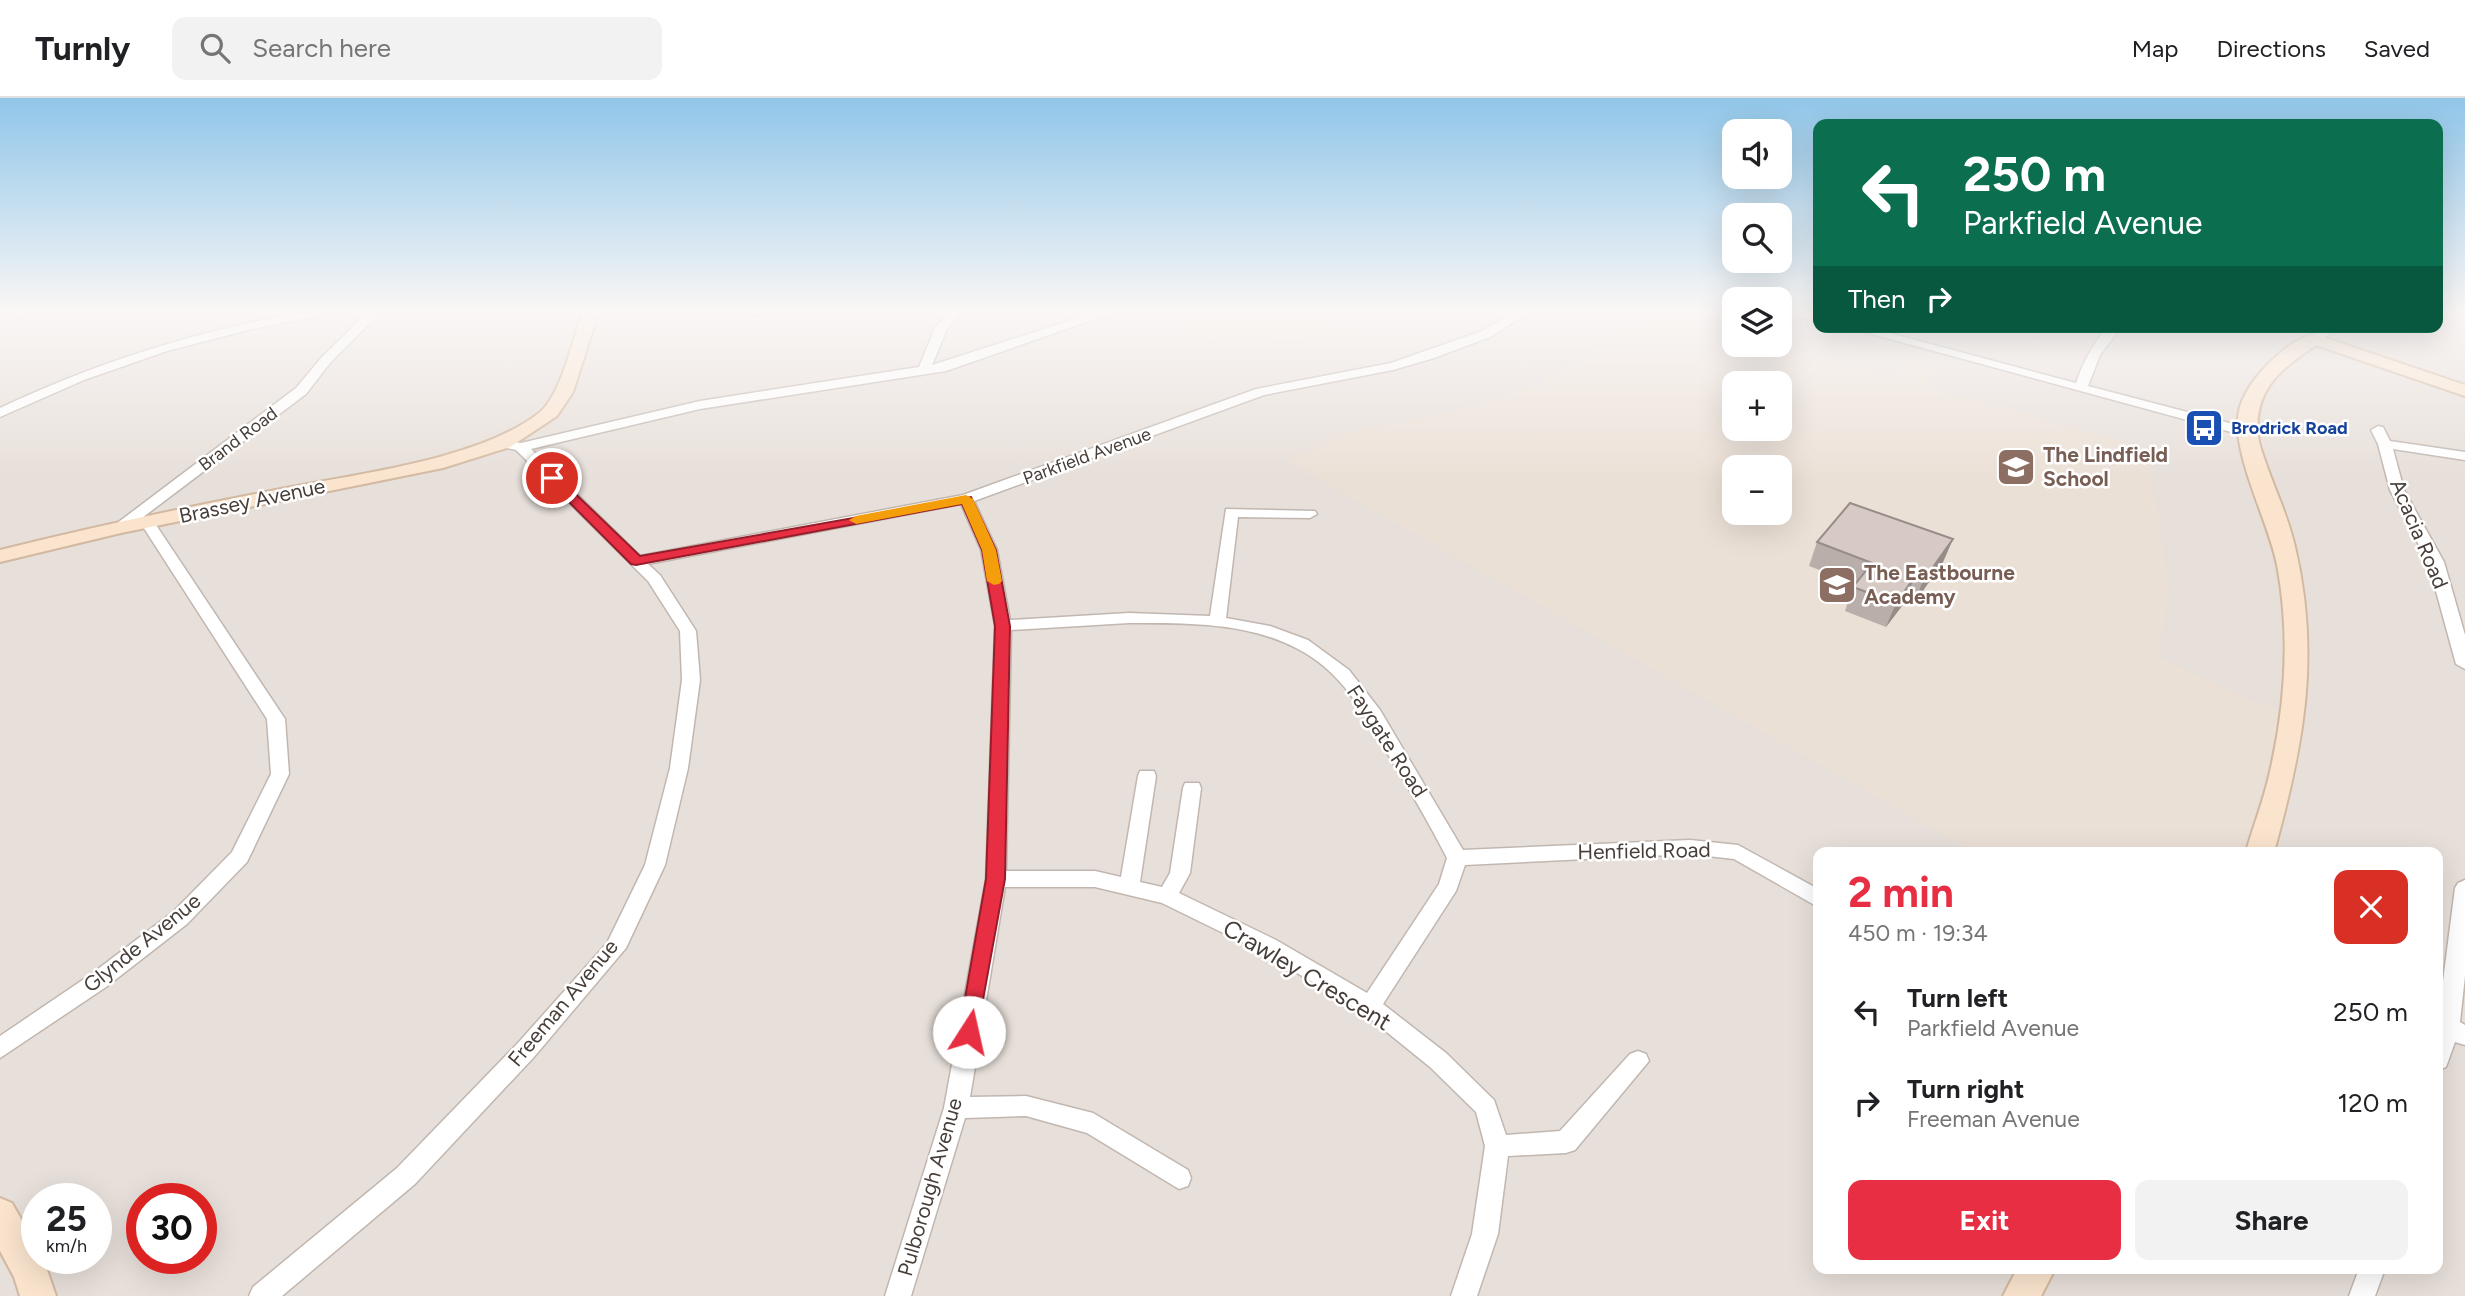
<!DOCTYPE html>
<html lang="en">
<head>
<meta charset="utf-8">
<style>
	:root { --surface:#fff; --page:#f2f2f2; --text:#202124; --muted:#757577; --line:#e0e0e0; --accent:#e72e42 }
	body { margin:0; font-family:Figtree,sans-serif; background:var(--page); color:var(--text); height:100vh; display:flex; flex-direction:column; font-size:26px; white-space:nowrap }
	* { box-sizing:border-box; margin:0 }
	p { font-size:23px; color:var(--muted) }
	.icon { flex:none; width:38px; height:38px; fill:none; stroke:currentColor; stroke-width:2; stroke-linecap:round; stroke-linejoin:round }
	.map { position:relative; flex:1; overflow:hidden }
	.drawer { position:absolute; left:1813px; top:749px; width:630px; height:427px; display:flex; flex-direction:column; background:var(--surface); border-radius:14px; box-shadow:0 7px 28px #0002 }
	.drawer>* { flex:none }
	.guide { position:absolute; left:1813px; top:21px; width:630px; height:214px; border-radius:14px; box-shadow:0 7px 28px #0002; background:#0b6e4f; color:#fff; overflow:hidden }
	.controls { position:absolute; left:1722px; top:21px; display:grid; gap:14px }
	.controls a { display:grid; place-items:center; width:70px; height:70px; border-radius:14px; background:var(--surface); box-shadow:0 7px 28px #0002; font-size:35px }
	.speed { position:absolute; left:21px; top:1085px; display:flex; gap:14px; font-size:35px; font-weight:700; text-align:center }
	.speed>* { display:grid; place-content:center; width:91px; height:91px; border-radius:50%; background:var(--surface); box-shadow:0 7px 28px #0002; line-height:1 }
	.speed small { font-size:18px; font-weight:400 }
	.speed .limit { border:10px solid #d22; background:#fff; color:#111 }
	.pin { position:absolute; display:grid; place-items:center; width:60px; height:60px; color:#fff; margin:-30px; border:4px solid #fff; border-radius:50%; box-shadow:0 2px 7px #0007 }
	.me { position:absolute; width:77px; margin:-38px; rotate:10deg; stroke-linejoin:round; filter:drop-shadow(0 0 5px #0008) }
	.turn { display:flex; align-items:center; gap:24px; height:147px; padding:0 35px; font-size:32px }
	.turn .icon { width:91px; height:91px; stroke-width:2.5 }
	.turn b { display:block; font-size:49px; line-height:60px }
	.then { display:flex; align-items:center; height:66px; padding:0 35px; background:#0003; gap:14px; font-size:26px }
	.round { display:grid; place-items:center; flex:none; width:74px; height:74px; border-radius:14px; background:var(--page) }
	.summary { display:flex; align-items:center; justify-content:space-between; height:119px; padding:0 35px }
	h1 { font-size:42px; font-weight:700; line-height:52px; color:var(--accent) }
	.action { display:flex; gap:14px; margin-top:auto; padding:14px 35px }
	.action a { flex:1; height:80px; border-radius:14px; background:var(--accent); color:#fff; font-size:28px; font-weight:700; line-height:80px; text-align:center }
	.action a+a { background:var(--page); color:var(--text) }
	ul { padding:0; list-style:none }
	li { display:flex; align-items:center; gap:21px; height:91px; padding:0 35px }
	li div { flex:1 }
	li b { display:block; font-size:26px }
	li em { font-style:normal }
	header { display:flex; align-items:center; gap:42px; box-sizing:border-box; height:98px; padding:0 35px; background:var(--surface); border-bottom:2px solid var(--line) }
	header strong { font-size:33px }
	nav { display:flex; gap:38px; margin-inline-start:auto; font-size:24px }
	.search { width:490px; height:63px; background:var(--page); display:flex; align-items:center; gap:18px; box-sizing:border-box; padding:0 24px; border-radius:14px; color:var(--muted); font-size:26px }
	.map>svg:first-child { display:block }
</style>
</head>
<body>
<header>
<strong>Turnly</strong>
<div class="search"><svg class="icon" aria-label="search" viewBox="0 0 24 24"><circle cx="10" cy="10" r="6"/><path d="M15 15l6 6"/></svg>Search here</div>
<nav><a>Map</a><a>Directions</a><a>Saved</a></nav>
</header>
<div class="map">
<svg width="2465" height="1198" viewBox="0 0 2465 1198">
	<rect width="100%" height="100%" fill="#f4eeea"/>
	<path fill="#e7dfd9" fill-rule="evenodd" d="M30,213H1734V247H1780V213H1818V229H2438V213H2465V1198H0V222ZM1734,285H1780V331H1734ZM1734,369H1780V415H1734ZM1818,754H2438V1171H1818ZM37,1101H96V1160H37ZM142,1101H201V1160H142Z"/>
	<g fill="#ebe0d6" fill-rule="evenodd">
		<path d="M1156,213H1347L1334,222L1359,231L1229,253Z"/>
		<path d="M1645,213H1658L1734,235V247H1778L1884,276L1880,282L1883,284L1893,272L1901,273L1905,260L1935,268L1925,288L2147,350L2169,491L2158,559L2258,606L2285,611L2242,754H1974L1287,363L1353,333L1435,319L1545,285L1543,283L1572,269L1609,246ZM1734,285H1780V331H1734ZM1734,369H1780V415H1734Z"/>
	</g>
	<path fill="#e3e0de" d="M695,213H725L728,231L697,236Z"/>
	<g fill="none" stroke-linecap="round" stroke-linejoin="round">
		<path stroke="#ace1eb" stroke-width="4.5" d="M0,217L9,213"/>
		<g stroke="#c1b7b0" stroke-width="3">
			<g id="street">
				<path d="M311,213H340L248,232L167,253L84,282L0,319V310C99,263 203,231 311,213Z"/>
				<path d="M369,213H382L330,265L306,296L126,432H116L114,429L116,426L296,290L322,259Z"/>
				<path d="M949,213H962L947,231L932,267L1100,213H1118L946,273L700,311L531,351L640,458L963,397L1256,291L1391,265L1482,233L1516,213H1531L1490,239L1434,260L1393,272L1264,297L974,403L997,452L1010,522L1129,515L1210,518L1226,411L1315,413L1317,416L1310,420L1238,419L1226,520L1270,528L1308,542L1349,572L1380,612L1463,752L1690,742L1738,747L1818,791V809L1734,761L1690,756L1465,767L1456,793L1383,906L1446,955L1494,1002L1506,1037L1560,1033L1630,956L1638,953L1646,956L1649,963L1575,1052L1566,1055L1508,1058L1498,1136L1477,1198H1451L1472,1136L1485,1048L1476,1014L1430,969L1362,914L1262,854L1162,805L1095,789H1005L970,999L1026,998L1093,1015L1188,1072L1191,1080L1188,1088L1179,1091L1087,1035L1026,1018L965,1020L911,1198H885L944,1010L986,781L995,528L981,452L961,406L648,466L660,477L696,533L700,582L688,670L665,767L626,850L534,959L415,1086L282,1198H249L253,1189L397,1070L518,945L607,845L645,767L670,670L682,582L680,533L648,483L516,352L498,348V342L521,345L700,303L919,269L935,230ZM1129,525C1184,525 1246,524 1296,550C1342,573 1364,615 1389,658C1409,691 1429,725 1447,760L1439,786L1367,895L1276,842L1179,795L1190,775L1201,690L1199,685H1185L1183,690L1170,775L1162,789L1140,784L1156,678L1154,673H1140L1138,678L1121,779L1095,773H1006L1011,532Z"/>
				<path d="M1785,213L1818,216V224L1787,216Z"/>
				<path d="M1846,229H1867L2076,285C2083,264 2093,245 2108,229H2121L2100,257L2088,288L2252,331L2254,334L2247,338L2242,337Z"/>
				<path d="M2325,229H2340L2318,244H2310V238Z"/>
				<path d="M2378,328L2383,329L2390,343L2465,354V362L2393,351L2404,392L2444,464L2465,537V571L2456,566L2428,464L2390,392L2378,346L2371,332Z"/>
				<path d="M147,420L154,424L285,621L289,676L247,764L187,826L106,889L0,960V938L90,877L173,814L232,754L271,676L267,621L140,424Z"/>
				<path d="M2465,782V878L2460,924L2465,927V947L2455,944L2446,969L2438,972V922L2455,790L2458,785Z"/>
				<path d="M2359,1171H2385L2375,1198H2349Z"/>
			</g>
		</g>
		<g stroke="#d2b8a0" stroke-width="4">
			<g id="secondary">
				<path d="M583,213H599L573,294L557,318L510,349L443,370L121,435L0,464V452C93,429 187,409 281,391C356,376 479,362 539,315C561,298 573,240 583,213Z"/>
				<path d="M2314,236L2465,287V298L2316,247C2278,273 2251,294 2259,344C2269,380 2287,413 2295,449C2321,559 2303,649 2274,754H2246C2253,729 2263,704 2269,678C2285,611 2290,540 2278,472C2271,427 2230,355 2239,313C2245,284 2285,243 2314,236Z"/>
				<path d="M0,1100L12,1105L37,1149V1160H43L56,1198H20L14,1179L0,1153Z"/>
				<path d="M2017,1171H2055L2041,1198H2003Z"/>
			</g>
		</g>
		<use href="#street" fill="#fff" fill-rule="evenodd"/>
		<use href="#secondary" fill="#fae4ce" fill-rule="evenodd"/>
	</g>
	<path fill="#b9aea9" d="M1953,441L1943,464L1913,507L1905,504L1886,529L1845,513L1853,489L1856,486L1809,468L1817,444Z"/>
	<g fill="#968d89">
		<path d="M738,213H795L753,219L752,217L740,219Z"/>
		<path d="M1953,441L1943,464L1913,507L1923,483Z"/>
		<path d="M1914,480L1905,504L1886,529L1896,505Z"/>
	</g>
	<path fill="#d7cac4" stroke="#968d89" stroke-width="2" d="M1850,405L1953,441L1923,483L1914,480L1896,505L1853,489L1872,465L1817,444Z"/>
	<linearGradient id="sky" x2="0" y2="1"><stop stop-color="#90c6e9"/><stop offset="0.56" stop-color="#faf7f6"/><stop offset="1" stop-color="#faf7f6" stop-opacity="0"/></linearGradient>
	<rect width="2465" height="381" fill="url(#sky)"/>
	<path fill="#e72e42" stroke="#961e2b" stroke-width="2" d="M552,376L557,378L640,458L971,399L996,452L1010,528L1005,781L976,940L969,942L962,940L959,934L986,781L995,528L982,452L962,406L636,467L631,466L548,383V378Z"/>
	<path fill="#f59e0b" d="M966,397L973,401L996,452L1002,483L999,486L994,487L987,483L982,452L962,406L856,426L849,422L856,418Z"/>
	<defs>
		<g id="bus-square" transform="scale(2.0125)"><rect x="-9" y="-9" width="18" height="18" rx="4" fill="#1a4fb4" stroke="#fff"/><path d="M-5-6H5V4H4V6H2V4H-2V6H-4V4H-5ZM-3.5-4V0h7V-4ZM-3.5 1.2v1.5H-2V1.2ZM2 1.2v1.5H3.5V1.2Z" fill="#fff"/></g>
		<g id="school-square" transform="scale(2.0125)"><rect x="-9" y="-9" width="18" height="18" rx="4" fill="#8d6e63" stroke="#fff"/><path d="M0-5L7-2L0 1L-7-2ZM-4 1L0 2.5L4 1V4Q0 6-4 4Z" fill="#fff"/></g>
	</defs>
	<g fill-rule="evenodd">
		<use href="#bus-square" x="2204" y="330"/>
		<use href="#school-square" x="2016" y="369"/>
		<use href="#school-square" x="1837" y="487"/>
	</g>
	<g text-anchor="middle" stroke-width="5" stroke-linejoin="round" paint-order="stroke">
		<g font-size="18" font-weight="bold" fill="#164399" stroke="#fff" text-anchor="start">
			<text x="2231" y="336">Brodrick Road</text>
		</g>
		<g font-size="18" fill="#473e39" stroke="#fff">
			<text transform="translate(238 341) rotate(-37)" y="6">Brand Road</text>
			<text transform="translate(1087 358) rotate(-20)" y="6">Parkfield Avenue</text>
		</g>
		<g font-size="21" font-weight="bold" fill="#785e54" stroke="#fff" text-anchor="start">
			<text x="2043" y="364">The Lindfield<tspan x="2043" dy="24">School</tspan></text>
			<text x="1864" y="482">The Eastbourne<tspan x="1864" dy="24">Academy</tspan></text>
		</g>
		<g font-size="21" fill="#473e39" stroke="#fff">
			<text transform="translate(252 403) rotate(-12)" y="7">Brassey Avenue</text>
			<text transform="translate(2419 436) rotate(67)" y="7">Acacia Road</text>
			<text transform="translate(1387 643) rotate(57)" y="7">Faygate Road</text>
			<text transform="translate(1644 753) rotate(-1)" y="7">Henfield Road</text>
			<text transform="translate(142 845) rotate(-39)" y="7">Glynde Avenue</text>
			<text transform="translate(563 905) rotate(-50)" y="7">Freeman Avenue</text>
			<text transform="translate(930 1089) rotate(-74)" y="7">Pulborough Avenue</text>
		</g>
		<g font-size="24" fill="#473e39" stroke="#fff">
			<text transform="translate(1307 877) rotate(31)" y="8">Crawley Crescent</text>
		</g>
	</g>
</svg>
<div class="controls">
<a><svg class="icon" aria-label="sound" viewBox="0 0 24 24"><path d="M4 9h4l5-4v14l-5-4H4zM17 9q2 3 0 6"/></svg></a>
<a><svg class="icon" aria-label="search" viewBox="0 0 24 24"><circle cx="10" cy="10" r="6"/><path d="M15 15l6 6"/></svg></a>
<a><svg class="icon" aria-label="layers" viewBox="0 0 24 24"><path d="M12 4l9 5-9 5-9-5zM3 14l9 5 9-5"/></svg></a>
<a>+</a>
<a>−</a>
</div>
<div class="speed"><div>25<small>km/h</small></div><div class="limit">30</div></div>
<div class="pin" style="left:552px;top:380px;background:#d93025"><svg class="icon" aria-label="arrive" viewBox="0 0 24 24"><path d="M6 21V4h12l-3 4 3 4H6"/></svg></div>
<svg class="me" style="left:969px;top:934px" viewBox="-20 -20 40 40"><circle r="19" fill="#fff"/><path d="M0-13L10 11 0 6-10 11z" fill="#e72e42"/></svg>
<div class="guide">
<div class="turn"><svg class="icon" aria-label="left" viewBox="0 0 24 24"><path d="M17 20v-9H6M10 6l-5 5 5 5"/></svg><div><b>250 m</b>Parkfield Avenue</div></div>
<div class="then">Then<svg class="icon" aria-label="right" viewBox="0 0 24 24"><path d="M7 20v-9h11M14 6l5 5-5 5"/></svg></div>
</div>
<section class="drawer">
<div class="summary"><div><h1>2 min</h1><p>450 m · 19:34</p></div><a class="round" style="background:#d93025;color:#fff"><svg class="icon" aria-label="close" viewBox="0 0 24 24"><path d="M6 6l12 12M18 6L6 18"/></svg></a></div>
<ul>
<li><svg class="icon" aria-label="left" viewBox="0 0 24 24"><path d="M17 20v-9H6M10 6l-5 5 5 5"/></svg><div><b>Turn left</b><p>Parkfield Avenue</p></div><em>250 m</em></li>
<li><svg class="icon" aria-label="right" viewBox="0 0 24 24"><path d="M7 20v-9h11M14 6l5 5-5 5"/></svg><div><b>Turn right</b><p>Freeman Avenue</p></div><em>120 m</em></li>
</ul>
<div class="action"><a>Exit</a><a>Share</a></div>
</section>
</div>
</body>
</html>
